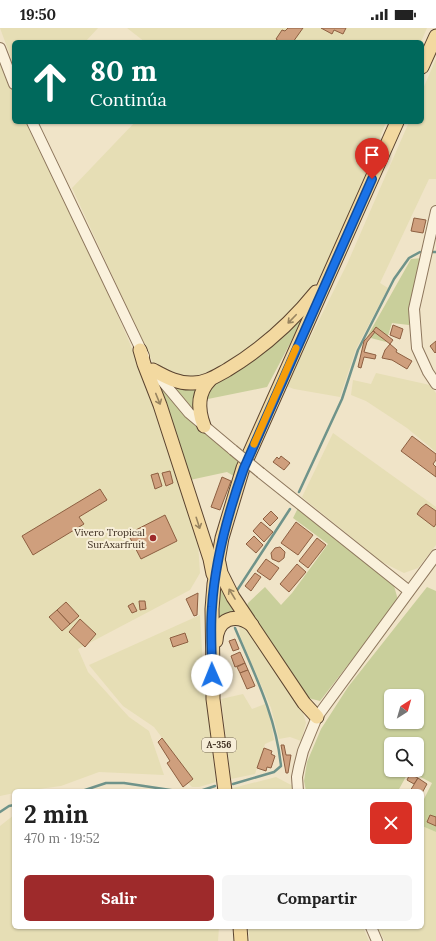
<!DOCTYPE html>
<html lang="es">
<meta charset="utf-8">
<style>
body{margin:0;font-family:Lora,serif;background:#f6f6f6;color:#222;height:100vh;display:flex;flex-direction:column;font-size:15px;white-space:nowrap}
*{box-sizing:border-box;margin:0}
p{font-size:13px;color:#767676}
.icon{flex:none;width:22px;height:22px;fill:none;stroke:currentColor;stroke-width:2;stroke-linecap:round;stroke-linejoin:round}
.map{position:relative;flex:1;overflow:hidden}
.side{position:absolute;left:12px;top:761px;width:412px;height:140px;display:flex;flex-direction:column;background:#fff;border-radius:6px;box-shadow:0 1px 3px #0004}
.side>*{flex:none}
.top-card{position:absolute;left:12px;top:12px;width:412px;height:84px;border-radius:6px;box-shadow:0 1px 3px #0004;background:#00695c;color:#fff;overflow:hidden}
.needle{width:26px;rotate:37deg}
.fabs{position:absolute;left:384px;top:661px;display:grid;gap:8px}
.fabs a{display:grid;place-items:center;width:40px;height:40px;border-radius:6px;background:#fff;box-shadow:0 1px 3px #0004;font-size:20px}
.pin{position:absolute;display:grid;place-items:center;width:34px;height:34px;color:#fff;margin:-41px -17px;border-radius:50% 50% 50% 0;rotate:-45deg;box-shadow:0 0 4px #0007}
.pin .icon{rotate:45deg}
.me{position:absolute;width:44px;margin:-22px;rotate:359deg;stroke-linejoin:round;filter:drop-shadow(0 0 3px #0008)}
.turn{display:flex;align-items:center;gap:14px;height:84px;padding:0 12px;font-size:18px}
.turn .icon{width:52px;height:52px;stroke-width:2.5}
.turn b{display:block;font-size:28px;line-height:34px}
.round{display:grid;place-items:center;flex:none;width:42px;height:42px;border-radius:6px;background:#f6f6f6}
.summary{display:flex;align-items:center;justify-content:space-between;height:68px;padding:0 12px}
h1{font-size:24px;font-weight:700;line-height:30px}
.action{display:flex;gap:8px;margin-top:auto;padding:8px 12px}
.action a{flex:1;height:46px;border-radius:6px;background:#9e2a2b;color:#fff;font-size:16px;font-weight:700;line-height:46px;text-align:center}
.action a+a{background:#f6f6f6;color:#222}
.status{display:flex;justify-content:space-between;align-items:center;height:28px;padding:0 20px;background:#fff;direction:ltr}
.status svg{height:11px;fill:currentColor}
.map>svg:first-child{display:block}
.farmland{fill:#e6deb5}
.green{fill:#c9cf9b;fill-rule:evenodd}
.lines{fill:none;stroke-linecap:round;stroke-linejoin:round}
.stream{stroke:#6f938a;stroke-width:2.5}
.building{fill:#cf9f7d;stroke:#8d5f41}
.tertiary-casing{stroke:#8d765c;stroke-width:12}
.primary-casing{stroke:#5b4430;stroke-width:15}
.tertiary{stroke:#faf1dc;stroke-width:10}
.primary{stroke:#f3d9a0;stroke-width:13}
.tertiary-bridge-casing{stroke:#8d765c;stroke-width:12;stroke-linecap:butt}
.tertiary-bridge{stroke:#faf1dc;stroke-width:10}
.oneway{stroke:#988460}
.route-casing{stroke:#114b97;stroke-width:10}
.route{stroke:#1a73e8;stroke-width:7}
.slow{stroke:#f59e0b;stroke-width:7}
.poi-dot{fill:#9e2a2b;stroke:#f7eed8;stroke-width:1.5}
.labels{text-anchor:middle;stroke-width:4;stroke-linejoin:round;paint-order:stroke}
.shield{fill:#f7eed8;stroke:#756857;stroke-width:1}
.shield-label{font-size:9px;font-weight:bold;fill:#3d2e20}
.poi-label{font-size:10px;fill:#3d2e20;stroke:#f7eed8;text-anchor:end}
</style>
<div class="status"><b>19:50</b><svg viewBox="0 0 49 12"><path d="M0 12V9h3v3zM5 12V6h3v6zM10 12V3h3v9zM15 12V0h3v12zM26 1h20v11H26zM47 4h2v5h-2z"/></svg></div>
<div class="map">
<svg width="436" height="913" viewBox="0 0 436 913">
<rect width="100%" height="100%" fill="#f0e4c8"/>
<g class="farmland">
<polygon points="0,0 98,0 85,14 14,14 14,38"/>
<polygon points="127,0 427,0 421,14 145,14"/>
<polygon points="0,27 4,41 14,62 14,94 29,94 95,235 144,348 198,514 200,545 190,562 78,621 88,644 129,689 149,703 164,747 99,744 61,758 25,763 14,763 14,765 0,768"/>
<polygon points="436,31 436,151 429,151 380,255 388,260 356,321 340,369 294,361 286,358 348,234 409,94 422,94 422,63"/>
<polygon points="135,94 386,94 337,219 317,254 292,287 266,311 209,348 192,350 170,347 153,335 135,297 72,160"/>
<polygon points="376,345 430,357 436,365 436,424 407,400 366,373 351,367 353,352 371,356"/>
<polygon points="333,405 436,479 436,517 418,540 404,545 382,534 302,469"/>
<polygon points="200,587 203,640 216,754 199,759 192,759 188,755 193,751 154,699 123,678 89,637"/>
<polygon points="239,594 248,598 301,678 306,695 301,713 290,709 279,711 271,680 240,608"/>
<polygon points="243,666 252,681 265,676 270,689 274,712 265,716 255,746 231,751 221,671"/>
<polygon points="276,749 293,758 294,763 233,763 233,760"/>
<polygon points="14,787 14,899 219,899 218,913 0,913 0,798"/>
<polygon points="422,798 436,804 436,913 385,913 377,899 422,899"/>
<polygon points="248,899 363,899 369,913 250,913"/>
</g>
<g class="green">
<polygon points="423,230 409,297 392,295 386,314 367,309 411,231"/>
<polygon points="311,276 267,359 203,372 209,360"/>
<polygon points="151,347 242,434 237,450 227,444 190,452"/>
<polygon points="165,353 203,357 197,388"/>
<polygon points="299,478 394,558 398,572 320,673 308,670 246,581 248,575 265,559 281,577 292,565 328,516 293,490"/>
<polygon points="220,549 242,586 217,595"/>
<path d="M427,559L436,563V804L422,798V775L432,755L409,743L398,763H306L304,753L307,734L321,701L348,659ZM391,668H417V694H391ZM391,716H417V742H391Z"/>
</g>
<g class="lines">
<g class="stream">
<polyline points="432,224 436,224"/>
<polyline points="299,464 342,371 358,322 394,251 409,230 420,224"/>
<polyline points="236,564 290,481"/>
<path d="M233,756L274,744L281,738C276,688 254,645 235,600"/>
<polyline points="82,763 106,755 124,755 177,763"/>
<polyline points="200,763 215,758"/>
<polyline points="0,784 9,778 14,777"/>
</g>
</g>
<g class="building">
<polygon points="288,0 303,0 293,14 280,14 276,11 282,2 285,3"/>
<polygon points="321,0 346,0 343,6 334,2 332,6"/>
<polygon points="414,190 426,192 423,205 411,203"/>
<polygon points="393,297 403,301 400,311 390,307"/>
<polygon points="376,299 393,312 390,316 373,303"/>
<polygon points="373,303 375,304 367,314 364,324 376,327 375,331 364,329 361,340 358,339 364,313"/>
<polygon points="436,313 436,324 435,325 430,318"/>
<polygon points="390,316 397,322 396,324 412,333 407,341 392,332 382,330 385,322"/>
<polygon points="412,408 436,426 436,432 433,436 436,439 436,449 401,423"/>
<polygon points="281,428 290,435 284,442 273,434 277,429 279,431"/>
<polygon points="170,443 173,455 166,458 162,445"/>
<polygon points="158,445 162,458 155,461 151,447"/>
<polygon points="222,449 231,453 220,482 211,479"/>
<polygon points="100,461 107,472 79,489 84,496 33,527 22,508"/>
<polygon points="426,476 436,483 436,496 434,499 417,486 421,480"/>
<polygon points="271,483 278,490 270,498 263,491"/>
<polygon points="165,487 177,513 141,531 128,506"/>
<polygon points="261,494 273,504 264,514 253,503"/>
<polygon points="296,494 313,507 298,527 281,515"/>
<polygon points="254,508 263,517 256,525 246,516"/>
<polygon points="317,510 326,517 308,540 299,533"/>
<polygon points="280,519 285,524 284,530 279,534 272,531 271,525 275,520"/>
<polygon points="266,531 279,540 270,552 257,543"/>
<polygon points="297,536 306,544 289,564 280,556"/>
<polygon points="255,545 261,549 251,563 245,558"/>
<polygon points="198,565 197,587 194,588 186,571"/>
<polygon points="139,573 145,573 146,581 140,582"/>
<polygon points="66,574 79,588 70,596 57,582"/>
<polygon points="133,575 137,583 132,585 128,578"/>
<polygon points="57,582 70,596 62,603 49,589"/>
<polygon points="80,591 96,606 85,619 69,604"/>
<polygon points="185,605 188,614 173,619 170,610"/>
<polygon points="235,611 239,621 233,623 229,613"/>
<polygon points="240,624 245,635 235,639 231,628"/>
<polygon points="245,635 248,642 240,645 237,639"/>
<polygon points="248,642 255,658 247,661 240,645"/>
<polygon points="162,710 193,751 183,759 167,735 170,733 158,714"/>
<polygon points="281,717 284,717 286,727 291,727 288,745 286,745"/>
<polygon points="264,720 272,723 271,726 275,728 271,740 267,739 266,743 257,740"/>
<polygon points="410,746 418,750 414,756 407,752"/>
<polygon points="418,750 427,756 422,765 422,763 410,763"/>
<polygon points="430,787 436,789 436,798 427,794"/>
</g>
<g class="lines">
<defs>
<g id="tertiary">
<polyline points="0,20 14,56"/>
<polyline points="32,94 144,328"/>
<polyline points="436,183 414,281 417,320 428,344 436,356"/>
<polyline points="154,343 189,385 233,422"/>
<polyline points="261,445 409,563"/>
<polyline points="298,763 297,749 299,739 303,723 317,689 436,527"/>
<polyline points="371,899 377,913"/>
</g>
<g id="primary">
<polyline points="422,39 436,8"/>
<polyline points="140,322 144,336 160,377 210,531 213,546"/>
<path d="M153,342C166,349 178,356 193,355C206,355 216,348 227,342C262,321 291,295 316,264"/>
<path d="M204,398C198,382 197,365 210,352"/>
<polyline points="219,535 221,545 233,569 304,675 317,689"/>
<path d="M216,613C217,591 235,584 252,597"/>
<polyline points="225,763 213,671 213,647 212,581 214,556 222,510 243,440 397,94"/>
<polyline points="240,899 241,913"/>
</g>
</defs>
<use href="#tertiary" class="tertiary-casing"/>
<use href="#primary" class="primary-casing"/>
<use href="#tertiary" class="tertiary"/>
<use href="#primary" class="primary"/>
<defs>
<polyline id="tertiary-bridge" points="233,422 261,445"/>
</defs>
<use href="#tertiary-bridge" class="tertiary-bridge-casing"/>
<use href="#tertiary-bridge" class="tertiary-bridge"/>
</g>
<defs><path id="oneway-shaft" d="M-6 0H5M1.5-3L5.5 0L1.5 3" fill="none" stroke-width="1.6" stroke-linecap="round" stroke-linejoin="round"/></defs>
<g class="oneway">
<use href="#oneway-shaft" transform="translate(292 291) rotate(134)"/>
<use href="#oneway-shaft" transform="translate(158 371) rotate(68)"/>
<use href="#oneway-shaft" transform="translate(198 495) rotate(72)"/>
<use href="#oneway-shaft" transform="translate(232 566) rotate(-121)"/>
</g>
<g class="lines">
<defs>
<path id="route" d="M212,647C212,624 210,602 212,579C215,531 228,485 244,440L372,151"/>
</defs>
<use href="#route" class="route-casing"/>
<use href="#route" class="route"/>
<polyline class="slow" points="254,416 296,320"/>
</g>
<circle class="poi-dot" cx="153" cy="510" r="4"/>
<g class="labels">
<rect class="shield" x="202" y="710" width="34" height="14" rx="3"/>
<g class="shield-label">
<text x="219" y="720">A-356</text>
</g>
<g class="poi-label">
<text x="145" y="508">Vivero Tropical<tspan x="145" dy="12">SurAxarfruit</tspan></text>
</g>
</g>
</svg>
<div class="fabs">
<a><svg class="needle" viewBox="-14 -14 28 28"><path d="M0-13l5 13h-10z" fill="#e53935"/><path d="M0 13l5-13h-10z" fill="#767676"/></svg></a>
<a><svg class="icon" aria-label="search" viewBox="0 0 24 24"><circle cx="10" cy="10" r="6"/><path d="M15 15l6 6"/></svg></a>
</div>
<div class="pin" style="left:372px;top:151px;background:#d93025"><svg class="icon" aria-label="arrive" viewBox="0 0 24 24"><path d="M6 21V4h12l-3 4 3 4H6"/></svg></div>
<svg class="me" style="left:212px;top:647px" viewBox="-20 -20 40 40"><circle r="19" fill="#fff"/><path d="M0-13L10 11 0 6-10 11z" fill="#1a73e8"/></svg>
<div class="top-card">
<div class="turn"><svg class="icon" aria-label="ahead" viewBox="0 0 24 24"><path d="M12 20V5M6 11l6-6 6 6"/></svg><div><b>80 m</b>Continúa</div></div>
</div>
<section class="side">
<div class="summary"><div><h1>2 min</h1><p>470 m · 19:52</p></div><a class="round" style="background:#d93025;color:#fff"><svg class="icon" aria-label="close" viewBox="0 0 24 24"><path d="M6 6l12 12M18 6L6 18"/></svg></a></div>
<div class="action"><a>Salir</a><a>Compartir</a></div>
</section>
</div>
